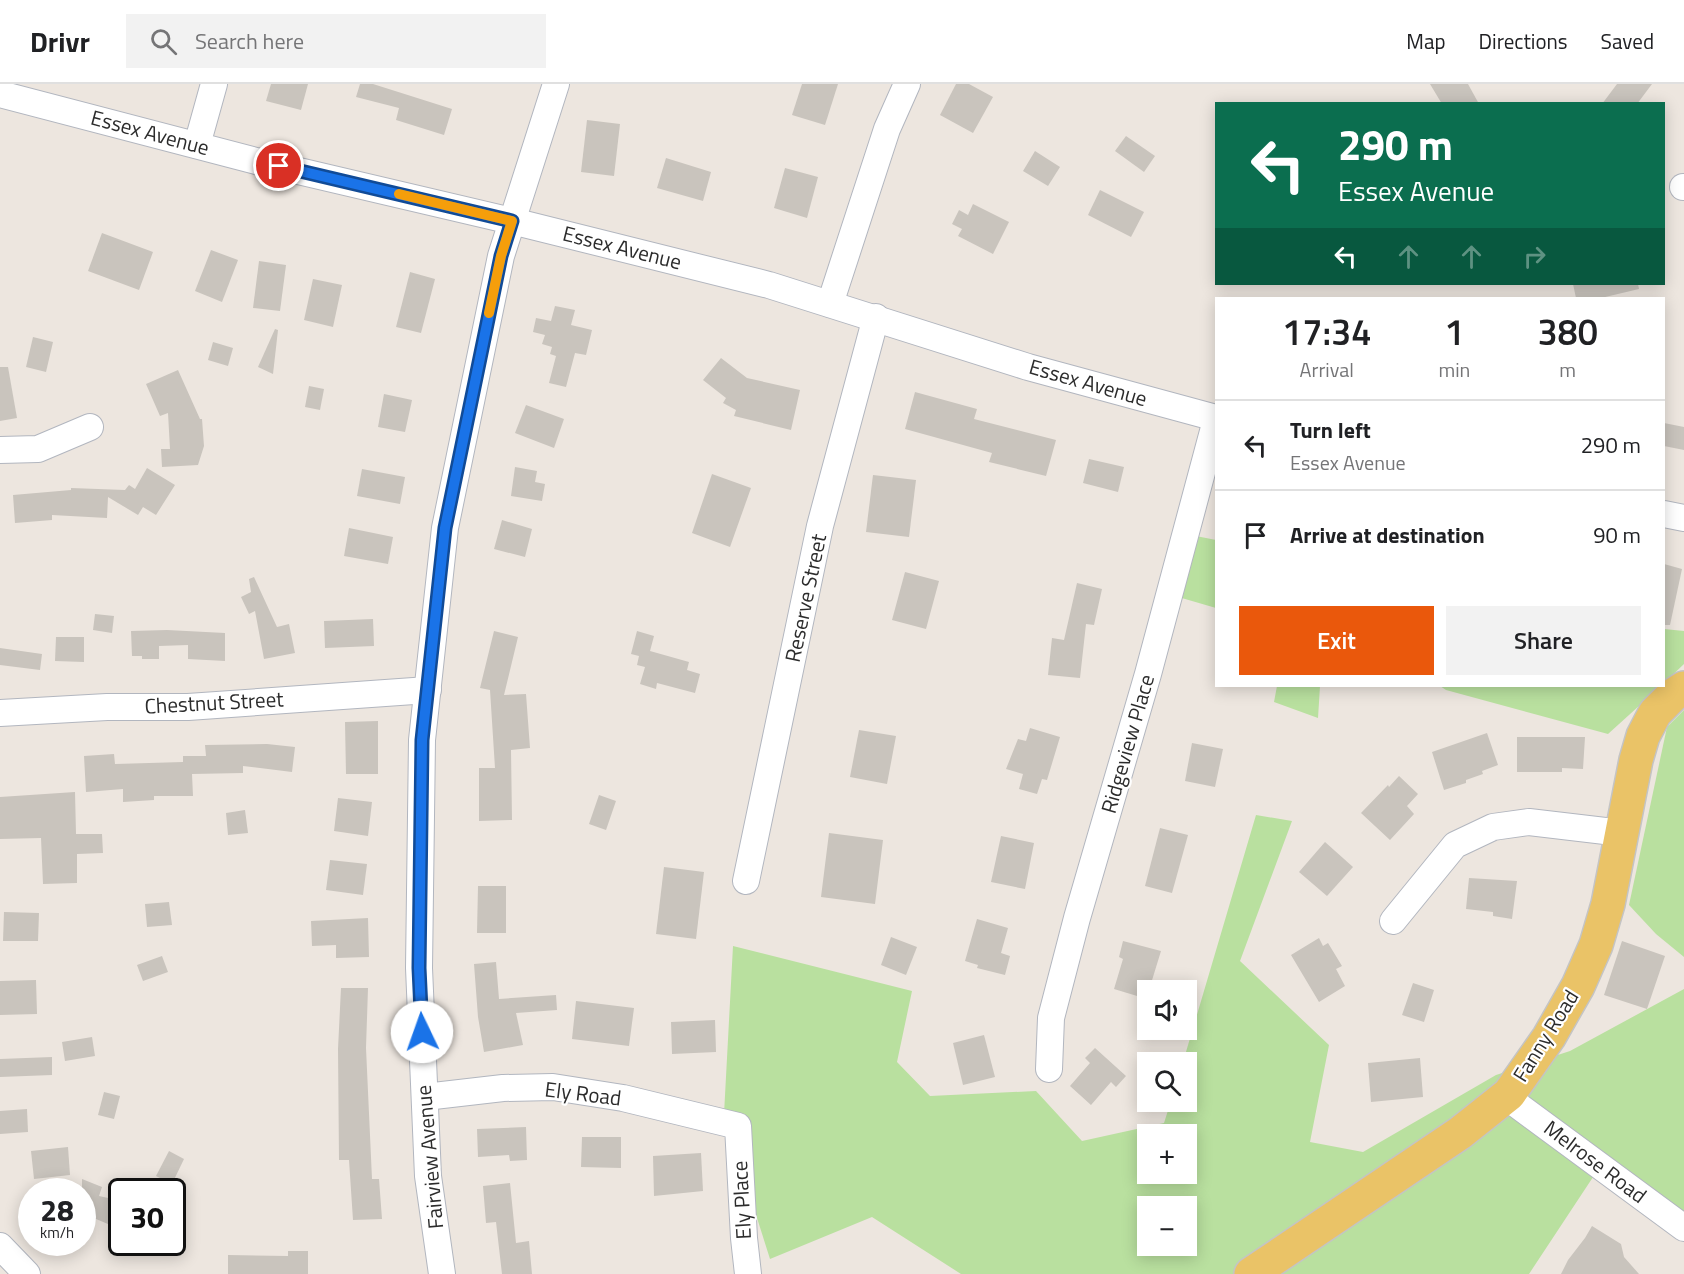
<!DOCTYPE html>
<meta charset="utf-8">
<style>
body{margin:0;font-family:"Titillium Web",sans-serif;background:#f2f2f2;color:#202124;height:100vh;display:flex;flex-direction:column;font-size:22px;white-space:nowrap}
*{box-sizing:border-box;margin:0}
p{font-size:20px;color:#757577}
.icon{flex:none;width:33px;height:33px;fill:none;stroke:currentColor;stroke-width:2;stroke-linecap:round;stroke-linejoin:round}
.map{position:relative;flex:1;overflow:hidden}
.panel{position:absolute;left:1215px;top:213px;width:450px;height:390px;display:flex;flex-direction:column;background:#fff;border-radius:0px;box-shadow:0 3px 15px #0003}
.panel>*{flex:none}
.top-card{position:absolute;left:1215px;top:18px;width:450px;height:183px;border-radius:0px;box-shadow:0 3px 15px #0003;background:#0b6e4f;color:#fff;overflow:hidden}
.controls{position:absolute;left:1137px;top:896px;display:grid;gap:12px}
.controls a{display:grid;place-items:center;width:60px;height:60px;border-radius:0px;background:#fff;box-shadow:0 3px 15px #0003;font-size:30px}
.speed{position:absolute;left:18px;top:1094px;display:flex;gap:12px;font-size:30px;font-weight:700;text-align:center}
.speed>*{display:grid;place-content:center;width:78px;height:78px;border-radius:50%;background:#fff;box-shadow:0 3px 15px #0003;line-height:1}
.speed small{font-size:15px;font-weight:400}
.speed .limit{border:3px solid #111;border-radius:9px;background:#fff;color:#111}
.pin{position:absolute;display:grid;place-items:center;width:51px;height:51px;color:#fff;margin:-26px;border:3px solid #fff;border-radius:50%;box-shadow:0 2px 6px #0007}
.me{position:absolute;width:66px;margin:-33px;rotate:357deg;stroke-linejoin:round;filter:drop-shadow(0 0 4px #0008)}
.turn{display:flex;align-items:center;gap:21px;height:126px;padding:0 24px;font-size:27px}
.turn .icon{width:78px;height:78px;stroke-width:2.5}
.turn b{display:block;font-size:42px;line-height:51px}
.lanes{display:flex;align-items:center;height:57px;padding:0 24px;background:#0003;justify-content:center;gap:30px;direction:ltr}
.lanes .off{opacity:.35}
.eta{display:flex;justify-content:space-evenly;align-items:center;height:102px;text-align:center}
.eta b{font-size:36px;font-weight:600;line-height:42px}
.action{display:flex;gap:12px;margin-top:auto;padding:12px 24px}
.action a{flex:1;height:69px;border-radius:0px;background:#ea580c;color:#fff;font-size:24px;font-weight:600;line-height:69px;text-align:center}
.action a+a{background:#f2f2f2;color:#202124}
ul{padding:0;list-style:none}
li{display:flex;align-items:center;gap:18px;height:90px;padding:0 24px;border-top:2px solid #e0e0e0}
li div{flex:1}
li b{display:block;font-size:22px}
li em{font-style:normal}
header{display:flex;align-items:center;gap:36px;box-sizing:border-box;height:84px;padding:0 30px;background:#fff;border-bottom:2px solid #e0e0e0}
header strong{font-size:28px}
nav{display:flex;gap:33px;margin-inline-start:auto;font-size:21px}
.search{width:420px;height:54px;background:#f2f2f2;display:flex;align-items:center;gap:15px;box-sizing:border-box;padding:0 21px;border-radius:0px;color:#757577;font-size:22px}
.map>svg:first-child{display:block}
.green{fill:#b9e09f;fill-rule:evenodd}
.building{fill:#c9c4bd}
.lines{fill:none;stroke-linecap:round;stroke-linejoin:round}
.minor-casing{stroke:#b2b6bf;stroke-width:28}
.major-casing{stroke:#c4c4c4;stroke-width:36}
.minor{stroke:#fff;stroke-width:26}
.major{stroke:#eac367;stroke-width:33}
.route-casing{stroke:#114b97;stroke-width:15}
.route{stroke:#1a73e8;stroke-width:10}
.slow{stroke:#f59e0b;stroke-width:10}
.labels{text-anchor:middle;stroke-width:4.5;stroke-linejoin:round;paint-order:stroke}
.street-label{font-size:21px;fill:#2c2c2c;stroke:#fff}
</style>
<header>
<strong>Drivr</strong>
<div class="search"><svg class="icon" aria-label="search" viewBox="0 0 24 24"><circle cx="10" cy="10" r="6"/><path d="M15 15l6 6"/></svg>Search here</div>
<nav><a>Map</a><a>Directions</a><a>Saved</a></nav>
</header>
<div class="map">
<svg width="1684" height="1190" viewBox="0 0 1684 1190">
<rect width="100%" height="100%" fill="#ede6df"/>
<g class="green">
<polygon points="1186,450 1216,456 1216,524 1168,510"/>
<polygon points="1664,545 1684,547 1684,580 1664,599"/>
<polygon points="1277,602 1320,602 1318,634 1274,618"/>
<polygon points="1440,602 1661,602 1608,650 1446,606"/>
<polygon points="1684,626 1684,873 1656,850 1629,821 1667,643"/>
<path d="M1256,731L1292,737L1240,877L1329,961L1310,1058L1363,1068L1496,991L1570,967L1684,905V1145L1599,1084L1529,1190H961L872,1133L770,1175L724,1030L733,862L912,907L897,978L930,1012L1036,1007L1082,1057L1164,1039L1171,1017H1186V978H1183ZM1148,1050H1186V1089H1148ZM1148,1122H1186V1161H1148Z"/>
</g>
<g class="building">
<polygon points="271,0 308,0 301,26 266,17"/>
<polygon points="360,0 373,0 452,25 444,51 396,36 399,24 356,13"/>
<polygon points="802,0 838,0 825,41 792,31"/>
<polygon points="956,0 969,0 993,13 973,49 940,31"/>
<polygon points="1430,0 1468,0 1479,20 1442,20"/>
<polygon points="1617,0 1652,0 1637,20 1602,20"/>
<polygon points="587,36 620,40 614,92 581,88"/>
<polygon points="1126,52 1155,72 1144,88 1115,67"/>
<polygon points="1035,67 1060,83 1048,102 1023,87"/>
<polygon points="666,74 711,88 703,117 657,104"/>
<polygon points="785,84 818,93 807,134 774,124"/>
<polygon points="1100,106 1144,128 1131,153 1088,131"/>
<polygon points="973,120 1009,138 993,170 958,152 962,145 952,140 959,126 968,131"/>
<polygon points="102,149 153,168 139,206 88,187"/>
<polygon points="211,166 238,176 222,218 195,207"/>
<polygon points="259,177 286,181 280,227 253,224"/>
<polygon points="410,188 435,195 421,249 396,243"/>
<polygon points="313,195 342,201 333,243 304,236"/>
<polygon points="1573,200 1638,200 1639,205 1601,214 1576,214"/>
<polygon points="555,222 575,226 571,241 592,246 586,271 575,269 566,303 549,299 556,272 550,270 552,263 542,260 545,251 533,248 536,234 551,237"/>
<polygon points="275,245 278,246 273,290 258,283"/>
<polygon points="33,253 53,258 46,288 26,283"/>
<polygon points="213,258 233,264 228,282 208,276"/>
<polygon points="721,274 747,294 800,306 791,346 734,332 736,326 723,319 726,314 703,296"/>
<polygon points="0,283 8,283 17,334 0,337"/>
<polygon points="178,286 200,335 202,335 204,362 198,381 162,383 161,365 170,365 168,329 160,332 146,300"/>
<polygon points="309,302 324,305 320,326 305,323"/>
<polygon points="915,308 977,325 974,335 1056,356 1046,392 989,378 992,369 905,345"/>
<polygon points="384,310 412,316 405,348 378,343"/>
<polygon points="526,321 564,335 554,364 515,349"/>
<polygon points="1664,339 1684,343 1684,366 1664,362"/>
<polygon points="1089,375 1124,383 1118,408 1083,399"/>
<polygon points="515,383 537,387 535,398 545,400 542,417 511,412"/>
<polygon points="147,384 175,401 156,431 143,423 138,431 108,413 107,434 52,431 52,436 15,439 13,411 71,406 71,404 125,406 129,401 135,405"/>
<polygon points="362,385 405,393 400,420 357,412"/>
<polygon points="712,390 751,404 730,463 692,449"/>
<polygon points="873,391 916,396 909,453 866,448"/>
<polygon points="502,436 532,445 525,473 494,465"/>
<polygon points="349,444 393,453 388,480 344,472"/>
<polygon points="1664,480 1682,485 1670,541 1664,541"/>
<polygon points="905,488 939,497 926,545 892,536"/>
<polygon points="254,493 277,543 289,540 295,569 264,575 255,527 249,530 241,513 251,508 249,495"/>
<polygon points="1077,499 1102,505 1094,541 1086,540 1080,594 1048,591 1052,554 1064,556"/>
<polygon points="95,530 114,532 112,549 93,546"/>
<polygon points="373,535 374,562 325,564 324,537"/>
<polygon points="167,546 225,549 225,577 188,575 188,561 159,562 159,575 142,575 142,572 132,572 131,547"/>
<polygon points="494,547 518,553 504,611 526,610 530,664 511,666 512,736 479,737 479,684 495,684 490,606 480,604"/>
<polygon points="637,547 654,552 650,567 689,578 687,586 700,590 695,609 657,599 656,605 640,600 645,583 637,581 639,572 631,570"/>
<polygon points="56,553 84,553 84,578 55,577"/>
<polygon points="0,564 42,570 40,586 0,581"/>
<polygon points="378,637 378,690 346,690 345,638"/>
<polygon points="1030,644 1060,653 1047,696 1042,695 1037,710 1019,705 1023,690 1006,685 1018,655 1026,657"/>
<polygon points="859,646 896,652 887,700 850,693"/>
<polygon points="1487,649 1498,681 1482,687 1483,690 1466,696 1466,699 1444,706 1432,668"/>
<polygon points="1517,653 1585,653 1583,685 1562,684 1562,688 1517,688"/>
<polygon points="1192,659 1223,665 1215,703 1185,697"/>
<polygon points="267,660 295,663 292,688 243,682 243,689 192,690 193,712 154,712 154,716 123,718 123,705 86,708 84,672 114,670 115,680 183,678 183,672 206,672 205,661"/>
<polygon points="1399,692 1418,710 1407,722 1414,730 1390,756 1361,729 1388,701 1389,703"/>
<polygon points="75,708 76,750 102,750 103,769 77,770 77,799 43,800 41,754 0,755 0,713"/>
<polygon points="599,711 616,717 606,746 589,740"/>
<polygon points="338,714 372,718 368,752 334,747"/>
<polygon points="245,726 248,749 228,751 226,729"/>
<polygon points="1160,744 1188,751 1172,809 1145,802"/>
<polygon points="829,749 883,756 875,820 821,813"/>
<polygon points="1001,752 1034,759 1025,805 991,798"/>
<polygon points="1325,758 1353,783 1327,812 1299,788"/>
<polygon points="330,776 367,780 363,811 326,806"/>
<polygon points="664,783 704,788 696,855 656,850"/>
<polygon points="1469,794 1517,797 1512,835 1493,832 1493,828 1466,825"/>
<polygon points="478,802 506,802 506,849 477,849"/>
<polygon points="169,818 172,841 147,843 145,820"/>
<polygon points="4,828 39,829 38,857 3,857"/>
<polygon points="368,834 369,873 336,874 336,861 312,862 311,837"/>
<polygon points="977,835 1008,844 1001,869 1010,872 1005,891 977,884 978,881 965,877"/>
<polygon points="891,853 917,863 906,891 881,881"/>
<polygon points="1319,854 1323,862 1328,859 1342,882 1336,885 1345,902 1319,918 1291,871"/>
<polygon points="1123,857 1161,867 1149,906 1148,906 1147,915 1114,905 1123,875 1119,873"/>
<polygon points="1622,857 1665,872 1647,925 1604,911"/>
<polygon points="162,872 168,888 143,897 137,881"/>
<polygon points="496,878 499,915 556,911 557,926 516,929 523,961 484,968 478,933 474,880"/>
<polygon points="36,896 37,930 0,931 0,897"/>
<polygon points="1413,899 1434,906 1424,938 1402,931"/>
<polygon points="341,904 368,904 366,964 372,1095 379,1095 382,1135 353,1136 349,1076 339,1076 338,965"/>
<polygon points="576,917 634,924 629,962 572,955"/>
<polygon points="715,936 716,968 672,970 671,938"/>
<polygon points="984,951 995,993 963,1001 953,959"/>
<polygon points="92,953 95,972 65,977 62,958"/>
<polygon points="1095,964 1126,992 1116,1003 1111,998 1091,1021 1070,1002 1090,979 1085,974"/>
<polygon points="52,973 52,991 0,993 0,975"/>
<polygon points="1420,974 1423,1013 1371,1018 1368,979"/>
<polygon points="104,1008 120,1012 114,1035 98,1031"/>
<polygon points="27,1025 28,1048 0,1050 0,1027"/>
<polygon points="526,1043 527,1076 510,1077 509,1071 478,1073 477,1045"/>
<polygon points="582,1053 621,1053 621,1084 581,1083"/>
<polygon points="68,1063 70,1091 34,1095 31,1067"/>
<polygon points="169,1067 184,1075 172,1100 156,1092"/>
<polygon points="701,1069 703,1107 654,1112 653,1072"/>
<polygon points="82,1095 102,1103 99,1112 122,1117 122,1146 82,1129"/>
<polygon points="510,1099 516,1159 529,1157 532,1190 502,1190 496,1138 486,1139 483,1102"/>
<polygon points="1592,1142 1621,1160 1624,1173 1639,1190 1561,1190 1568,1176 1585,1154"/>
<polygon points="288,1167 308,1167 308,1190 228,1190 228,1171 288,1172"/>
</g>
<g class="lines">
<defs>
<g id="minor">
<polyline points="0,10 256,77 512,137 769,201 1028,283 1216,334"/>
<polyline points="197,61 214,0"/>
<polyline points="1683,103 1684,103"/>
<polyline points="830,220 887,45 907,0"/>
<polyline points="0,366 38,365 90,343"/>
<polyline points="1664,430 1684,434"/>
<polyline points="0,629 107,623 188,623 428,606"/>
<polyline points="746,797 820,442 876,233"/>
<polyline points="1393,837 1455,761 1493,743 1529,738 1622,749"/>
<polyline points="1049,985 1051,934 1077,834 1148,590 1216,336"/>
<polyline points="1505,1012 1684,1144"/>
<polyline points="425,1013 503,1004 553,1003 623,1014 738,1042 744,1154 748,1190"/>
<polyline points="0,1162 27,1190"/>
<polyline points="442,1190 428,1092 419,884 422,656 445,444 501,172 556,0"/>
</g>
<polyline id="major" points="1251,1190 1460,1049 1509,1010 1549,953 1578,902 1596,861 1608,820 1636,676 1643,652 1655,629 1673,611 1684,604"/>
</defs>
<use href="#minor" class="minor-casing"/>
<use href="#major" class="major-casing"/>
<use href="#minor" class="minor"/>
<use href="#major" class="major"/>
</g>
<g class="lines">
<defs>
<polyline id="route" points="279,82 512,137 501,172 445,444 422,656 419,884 422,948"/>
</defs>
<use href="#route" class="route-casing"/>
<use href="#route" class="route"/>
<polyline class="slow" points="399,110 512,137 501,172 489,229"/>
</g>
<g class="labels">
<g class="street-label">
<text transform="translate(150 49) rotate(15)" y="7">Essex Avenue</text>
<text transform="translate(622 164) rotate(14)" y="7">Essex Avenue</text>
<text transform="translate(1088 299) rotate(16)" y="7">Essex Avenue</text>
<text transform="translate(806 514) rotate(-78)" y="7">Reserve Street</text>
<text transform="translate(214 619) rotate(-3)" y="7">Chestnut Street</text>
<text transform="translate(1128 660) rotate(-74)" y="7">Ridgeview Place</text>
<text transform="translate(1546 952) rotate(-58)" y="7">Fanny Road</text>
<text transform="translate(583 1010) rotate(7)" y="7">Ely Road</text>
<text transform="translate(430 1073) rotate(-95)" y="7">Fairview Avenue</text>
<text transform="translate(1595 1078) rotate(37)" y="7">Melrose Road</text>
<text transform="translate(742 1116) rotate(-93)" y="7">Ely Place</text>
</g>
</g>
</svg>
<div class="controls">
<a><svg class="icon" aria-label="sound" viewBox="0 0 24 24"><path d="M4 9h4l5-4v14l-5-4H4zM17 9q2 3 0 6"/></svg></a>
<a><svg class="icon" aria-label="search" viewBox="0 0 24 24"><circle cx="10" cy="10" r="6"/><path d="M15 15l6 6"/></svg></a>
<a>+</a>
<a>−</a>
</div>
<div class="speed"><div>28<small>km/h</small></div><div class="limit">30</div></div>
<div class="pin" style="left:279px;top:82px;background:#d93025"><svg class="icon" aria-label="arrive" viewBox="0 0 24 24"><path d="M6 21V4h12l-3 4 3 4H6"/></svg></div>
<svg class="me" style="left:422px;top:948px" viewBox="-20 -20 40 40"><circle r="19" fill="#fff"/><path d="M0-13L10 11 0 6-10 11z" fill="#1a73e8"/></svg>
<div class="top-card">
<div class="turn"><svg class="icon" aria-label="left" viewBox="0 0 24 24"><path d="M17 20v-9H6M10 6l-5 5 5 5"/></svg><div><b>290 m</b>Essex Avenue</div></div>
<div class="lanes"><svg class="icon" aria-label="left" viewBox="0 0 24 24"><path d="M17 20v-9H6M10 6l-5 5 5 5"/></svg><svg class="icon off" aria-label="ahead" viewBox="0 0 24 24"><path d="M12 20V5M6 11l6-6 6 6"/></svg><svg class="icon off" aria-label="ahead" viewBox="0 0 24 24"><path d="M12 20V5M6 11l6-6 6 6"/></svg><svg class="icon off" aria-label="right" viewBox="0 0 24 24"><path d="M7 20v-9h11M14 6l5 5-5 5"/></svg></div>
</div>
<section class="panel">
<div class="eta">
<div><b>17:34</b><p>Arrival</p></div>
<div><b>1</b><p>min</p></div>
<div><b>380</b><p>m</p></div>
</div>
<ul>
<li><svg class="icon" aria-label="left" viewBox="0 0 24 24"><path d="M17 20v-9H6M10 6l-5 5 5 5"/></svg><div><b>Turn left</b><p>Essex Avenue</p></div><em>290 m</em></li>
<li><svg class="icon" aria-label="arrive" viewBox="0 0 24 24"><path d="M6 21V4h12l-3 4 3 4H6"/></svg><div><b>Arrive at destination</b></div><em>90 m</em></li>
</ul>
<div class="action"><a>Exit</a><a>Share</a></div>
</section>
</div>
